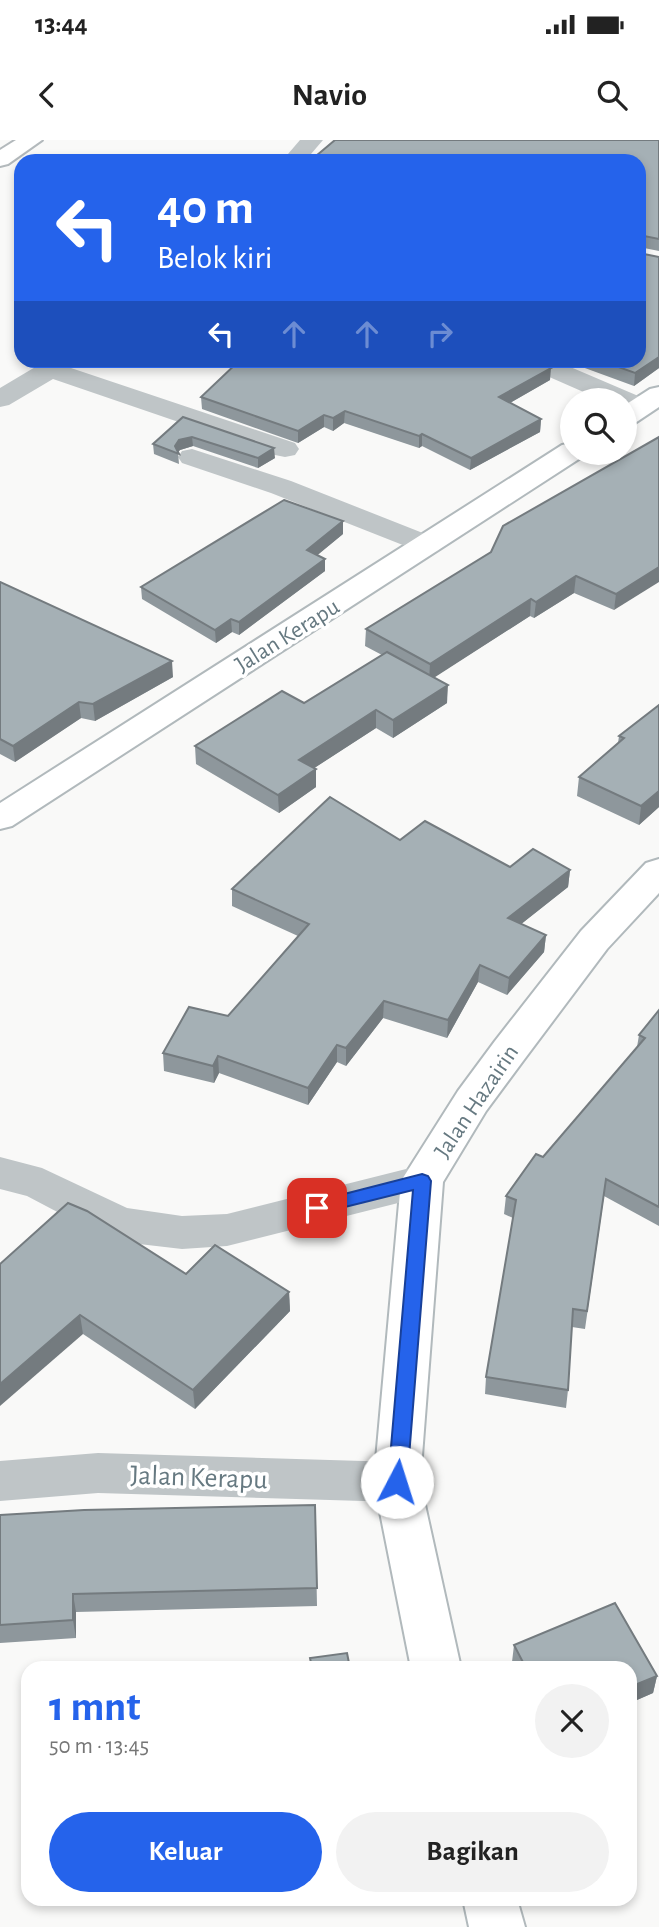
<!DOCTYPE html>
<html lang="id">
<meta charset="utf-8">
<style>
body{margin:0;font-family:"Alegreya Sans",sans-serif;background:#f2f2f2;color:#222;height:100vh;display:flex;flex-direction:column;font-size:26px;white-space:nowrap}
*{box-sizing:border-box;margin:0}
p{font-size:23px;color:#767676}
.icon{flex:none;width:38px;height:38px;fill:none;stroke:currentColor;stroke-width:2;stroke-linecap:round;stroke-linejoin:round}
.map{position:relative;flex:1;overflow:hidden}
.drawer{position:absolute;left:21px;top:1521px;width:616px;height:245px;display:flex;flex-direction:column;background:#fff;border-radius:21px;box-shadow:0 4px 10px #0003}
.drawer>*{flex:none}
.guide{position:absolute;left:14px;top:14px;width:632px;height:214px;border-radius:21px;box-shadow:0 4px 10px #0003;background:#2563eb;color:#fff;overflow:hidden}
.tools{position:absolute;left:560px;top:248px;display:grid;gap:14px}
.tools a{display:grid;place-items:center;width:77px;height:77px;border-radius:50%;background:#fff;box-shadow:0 4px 10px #0003;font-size:35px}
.pin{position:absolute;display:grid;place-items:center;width:60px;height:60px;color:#fff;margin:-30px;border-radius:14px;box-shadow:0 4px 10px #0006}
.me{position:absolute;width:77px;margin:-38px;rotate:5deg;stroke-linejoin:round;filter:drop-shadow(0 0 5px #0008)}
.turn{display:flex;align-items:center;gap:24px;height:147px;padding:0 28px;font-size:32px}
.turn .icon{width:91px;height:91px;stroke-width:2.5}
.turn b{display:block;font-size:49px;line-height:60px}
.lanes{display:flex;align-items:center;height:66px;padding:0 28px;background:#0003;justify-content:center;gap:35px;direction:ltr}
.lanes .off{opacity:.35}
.round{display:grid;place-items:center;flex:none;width:74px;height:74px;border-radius:37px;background:#f2f2f2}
.headline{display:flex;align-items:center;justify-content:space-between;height:119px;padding:0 28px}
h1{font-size:42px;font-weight:600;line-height:52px;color:#2563eb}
.primary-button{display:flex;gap:14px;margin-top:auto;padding:14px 28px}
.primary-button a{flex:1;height:80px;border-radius:42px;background:#2563eb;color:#fff;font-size:28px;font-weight:600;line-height:80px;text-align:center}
.primary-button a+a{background:#f2f2f2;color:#222}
.status{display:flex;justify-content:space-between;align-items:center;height:49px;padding:0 35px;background:#fff;direction:ltr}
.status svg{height:19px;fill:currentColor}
header{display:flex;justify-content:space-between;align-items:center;height:91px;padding:0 28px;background:#fff;font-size:32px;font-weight:600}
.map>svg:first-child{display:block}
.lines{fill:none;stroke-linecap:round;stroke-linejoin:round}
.secondary-casing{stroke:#b1b9bc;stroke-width:4}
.primary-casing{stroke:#b3b9bc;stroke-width:4}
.street{fill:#bfc5c7;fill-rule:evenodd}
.secondary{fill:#fff;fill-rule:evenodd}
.primary{fill:#fff;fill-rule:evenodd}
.wall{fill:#8e979c}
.shaded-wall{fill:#747b7f}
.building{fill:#a5b0b5;stroke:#747b7f;stroke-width:2}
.route{fill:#2563eb;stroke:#184099;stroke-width:2}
.labels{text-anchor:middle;stroke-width:7;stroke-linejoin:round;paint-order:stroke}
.street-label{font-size:24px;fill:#667981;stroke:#fff}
.near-street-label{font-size:28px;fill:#667981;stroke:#fff}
</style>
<div class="status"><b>13:44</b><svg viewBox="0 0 49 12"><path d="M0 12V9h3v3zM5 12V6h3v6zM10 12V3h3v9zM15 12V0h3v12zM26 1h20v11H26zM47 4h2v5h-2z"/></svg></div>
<header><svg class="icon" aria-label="back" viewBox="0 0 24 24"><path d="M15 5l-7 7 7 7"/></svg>Navio<svg class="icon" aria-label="search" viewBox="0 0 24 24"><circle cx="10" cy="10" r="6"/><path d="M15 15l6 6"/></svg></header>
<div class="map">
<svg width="659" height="1787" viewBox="0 0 659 1787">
<rect width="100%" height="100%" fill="#f9f9f8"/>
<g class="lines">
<defs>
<g id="secondary">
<polygon points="659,247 659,267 635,283 625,285 625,265 650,249"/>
<polygon points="572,303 572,313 584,313 582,317 12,686 0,689 0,663 562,305"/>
<polygon points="659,719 659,753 607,809 523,921 486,971 443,1042 420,1342 461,1528 411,1528 374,1342 401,1041 458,951 495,901 581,791 646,723"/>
<polygon points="463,1759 517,1759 525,1787 469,1787"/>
</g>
<polygon id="primary" points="16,0 42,0 8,24 0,26 0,10"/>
</defs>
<use href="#secondary" class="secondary-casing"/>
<use href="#primary" class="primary-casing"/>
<g class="street">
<polygon points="300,0 323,0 305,21 282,21"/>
<polygon points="47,220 80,220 71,228 295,303 299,309 295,315 285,317 275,315 53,239 9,265 0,267 0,248"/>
<path d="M518,220H554L650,261L654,267L650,273C640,275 634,274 625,270V261H604L522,225Z"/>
<polygon points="192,309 291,341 438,399 443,405 438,411 428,414 418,411 271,353 182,323 178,317 182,311"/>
<polygon points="0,1017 42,1028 127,1068 182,1076 227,1074 422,1025 437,1030 443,1041 437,1052 422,1057 227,1106 182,1109 139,1104 110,1095 82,1085 27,1056 0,1049"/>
<polygon points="98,1313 397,1322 414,1328 420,1342 414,1356 397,1362 98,1353 0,1361 0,1321"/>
</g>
<use href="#secondary" class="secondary"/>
<use href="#primary" class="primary"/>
</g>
<g class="wall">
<polygon points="335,0 659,0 659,111 639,107"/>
<polygon points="639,113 659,117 659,228 634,246 563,220 639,220"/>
<polygon points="550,240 510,263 541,279 540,292 470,330 422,306 419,308 344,283 333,291 324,287 298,303 202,269 201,257"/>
<polygon points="183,277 275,318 258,328 193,306 180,310 178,312 179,324 154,314 153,304"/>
<polygon points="659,297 614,470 574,453 534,478 530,476 434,537 447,563 393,598 376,588 314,628 316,647 279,673 196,624 195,606 304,563 382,515 365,506 366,489 491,412"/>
<polygon points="343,394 317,415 325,419 325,431 239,495 232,492 216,503 142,459 141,447"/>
<polygon points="0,442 173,537 95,581 81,578 15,622 0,614"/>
<polygon points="659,565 659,667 639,685 577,656 579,637 618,603 619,596"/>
<polygon points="400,700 510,727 570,730 568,747 521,784 546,795 544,812 507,855 478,842 447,898 383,878 346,926 337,922 308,965 219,933 214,943 164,931 163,913 228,876 298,796 232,766 232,749"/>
<polygon points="659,870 659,1086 604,1056 585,1189 572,1187 568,1250 566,1268 485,1254 486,1237 513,1078 504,1074 506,1056 543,1017 637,907 639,895"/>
<polygon points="0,1124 186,1134 289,1152 290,1171 195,1269 83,1194"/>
<polygon points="315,1365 317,1466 76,1472 76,1498 0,1503 0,1375"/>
<polygon points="615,1463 657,1536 653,1553 630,1563 630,1528 514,1528 512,1522 514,1505"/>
</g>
<g class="shaded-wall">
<polygon points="659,217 659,228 634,246 635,233"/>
<polygon points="551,228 550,240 499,269 499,257"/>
<polygon points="345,271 344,283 333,291 333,278"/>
<polygon points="324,275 324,287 298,303 298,291"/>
<polygon points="541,279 540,292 470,330 471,318"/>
<polygon points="422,294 422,306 419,308 419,296"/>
<polygon points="192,297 193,306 180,310 177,313 175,306 179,300"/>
<polygon points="274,308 275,318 258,328 258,318"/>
<polygon points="343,381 343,394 308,423 307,410"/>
<polygon points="325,419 325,431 239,495 239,482"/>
<polygon points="659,427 659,442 614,470 616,454"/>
<polygon points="576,436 574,453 534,478 536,462"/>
<polygon points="531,459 530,476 429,541 430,524"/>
<polygon points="231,479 232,492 216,503 215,490"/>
<polygon points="172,521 173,537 95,581 93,564"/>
<polygon points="448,545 447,563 393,598 393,580"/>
<polygon points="79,562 81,578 15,622 13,606"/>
<polygon points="376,570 376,588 299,638 299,620"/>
<polygon points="316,629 316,647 279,673 278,655"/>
<polygon points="659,651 659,667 639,685 641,666"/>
<polygon points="570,730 568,747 506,796 508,778"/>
<polygon points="546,795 544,812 507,855 509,838"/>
<polygon points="480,825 478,842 447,898 448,880"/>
<polygon points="384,861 383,878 346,926 346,908"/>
<polygon points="337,905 337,922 308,965 308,948"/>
<polygon points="218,916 219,933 214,943 213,926"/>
<polygon points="289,1152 290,1171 195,1269 193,1250"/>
<polygon points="80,1175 83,1194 0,1266 0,1244"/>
<polygon points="73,1454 76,1472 76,1498 73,1480"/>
<polygon points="657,1536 653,1553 630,1563 630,1547"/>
</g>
<g class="building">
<polygon points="335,0 659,0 659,99 639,95 639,21 310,21"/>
<polygon points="639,113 659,117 659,217 635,233 599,220 639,220"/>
<polygon points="240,220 534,220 551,228 499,257 541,279 471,318 422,294 419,296 345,271 333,278 324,275 298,291 201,257"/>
<polygon points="183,277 274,308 258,318 192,297 179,300 175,306 179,314 153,304"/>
<polygon points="659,297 659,427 616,454 576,436 536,462 531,459 430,524 366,489 491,412 503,386"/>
<polygon points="284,360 343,381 307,410 325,419 239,482 231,479 215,490 141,447"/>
<polygon points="0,442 172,521 93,564 79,562 13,606 0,599"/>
<polygon points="387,512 448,545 393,580 376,570 299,620 316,629 278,655 195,606 282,551 304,563"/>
<polygon points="659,565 659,651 641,666 579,637 624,598 619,596"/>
<polygon points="330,657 400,700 425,681 510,727 533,709 570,730 508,778 546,795 509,838 480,825 448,880 384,861 346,908 337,905 308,948 218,916 213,926 163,913 189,867 228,876 309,784 232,749"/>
<polygon points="659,870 659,1067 606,1039 587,1171 573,1169 568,1250 486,1237 516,1060 506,1056 536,1014 543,1017 645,898 639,895"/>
<polygon points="68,1063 87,1071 186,1134 215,1105 289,1152 193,1250 80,1175 0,1244 0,1124"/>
<polygon points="315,1365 317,1448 73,1454 73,1480 0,1485 0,1375 84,1370"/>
<polygon points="615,1463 657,1536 630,1547 630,1528 526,1528 514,1505"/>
<polygon points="347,1513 350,1528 312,1528 310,1518"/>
</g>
<polygon class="route" points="422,1034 428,1036 431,1041 407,1342 404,1348 397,1350 391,1348 388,1342 413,1050 317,1074 311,1072 308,1068 311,1063 317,1061"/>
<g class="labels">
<g class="street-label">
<text transform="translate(287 495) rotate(-32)" y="8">Jalan Kerapu</text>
<text transform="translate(476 961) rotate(-56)" y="8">Jalan Hazairin</text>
</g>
<g class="near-street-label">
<text transform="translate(199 1336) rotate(2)" y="10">Jalan Kerapu</text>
</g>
</g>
</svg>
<div class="tools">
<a><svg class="icon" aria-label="search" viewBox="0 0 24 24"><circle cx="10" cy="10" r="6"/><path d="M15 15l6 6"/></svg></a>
</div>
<div class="pin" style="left:317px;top:1068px;background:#d93025"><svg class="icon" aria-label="arrive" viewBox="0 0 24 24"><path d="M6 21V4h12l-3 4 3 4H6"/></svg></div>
<svg class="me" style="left:397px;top:1342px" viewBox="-20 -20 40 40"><circle r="19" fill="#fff"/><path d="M0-13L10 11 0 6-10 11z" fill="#2563eb"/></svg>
<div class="guide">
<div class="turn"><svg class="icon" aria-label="left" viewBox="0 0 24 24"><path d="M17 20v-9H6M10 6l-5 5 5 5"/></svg><div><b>40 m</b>Belok kiri</div></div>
<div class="lanes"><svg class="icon" aria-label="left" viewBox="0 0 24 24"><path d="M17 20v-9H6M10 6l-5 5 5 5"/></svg><svg class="icon off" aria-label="ahead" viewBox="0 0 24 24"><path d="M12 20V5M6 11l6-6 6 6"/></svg><svg class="icon off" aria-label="ahead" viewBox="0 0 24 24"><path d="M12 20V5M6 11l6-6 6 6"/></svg><svg class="icon off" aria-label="right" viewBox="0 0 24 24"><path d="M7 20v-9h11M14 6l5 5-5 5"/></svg></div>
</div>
<section class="drawer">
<div class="headline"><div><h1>1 mnt</h1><p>50 m · 13:45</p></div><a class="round"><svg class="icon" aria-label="close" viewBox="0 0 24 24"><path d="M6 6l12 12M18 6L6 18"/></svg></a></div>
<div class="primary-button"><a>Keluar</a><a>Bagikan</a></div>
</section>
</div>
